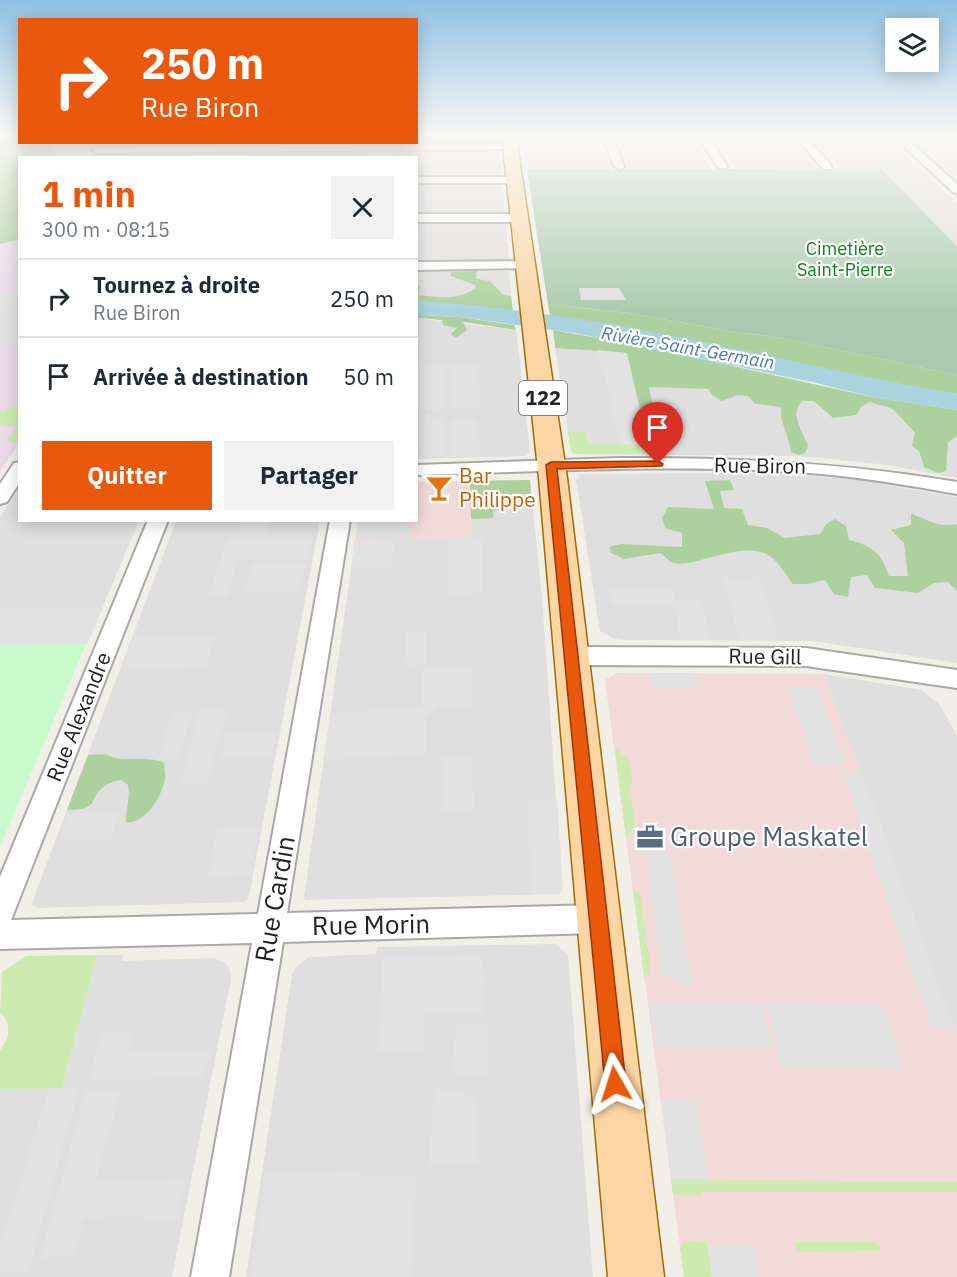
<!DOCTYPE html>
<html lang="fr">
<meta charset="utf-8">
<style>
body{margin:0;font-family:"IBM Plex Sans",sans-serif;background:#f2f2f3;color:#1f2937;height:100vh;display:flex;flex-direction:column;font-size:22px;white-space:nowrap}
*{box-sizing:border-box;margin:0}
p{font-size:20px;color:#747a83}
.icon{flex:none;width:33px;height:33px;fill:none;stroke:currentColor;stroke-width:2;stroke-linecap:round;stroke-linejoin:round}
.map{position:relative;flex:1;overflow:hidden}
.side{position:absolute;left:18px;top:156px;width:400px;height:366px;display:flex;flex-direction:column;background:#fff;border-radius:0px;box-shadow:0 3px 15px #0003}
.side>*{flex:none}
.top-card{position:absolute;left:18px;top:18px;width:400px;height:126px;border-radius:0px;box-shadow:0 3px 15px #0003;background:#ea580c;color:#fff;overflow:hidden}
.controls{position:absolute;left:885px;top:18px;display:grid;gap:12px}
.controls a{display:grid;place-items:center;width:54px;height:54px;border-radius:0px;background:#fff;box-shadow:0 3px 15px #0003;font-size:30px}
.pin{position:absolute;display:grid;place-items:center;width:51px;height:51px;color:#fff;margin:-62px -26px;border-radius:50% 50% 50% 0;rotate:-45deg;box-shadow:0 0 6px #0007}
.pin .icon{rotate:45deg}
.me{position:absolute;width:66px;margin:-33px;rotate:354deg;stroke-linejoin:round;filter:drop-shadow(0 0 4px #0008)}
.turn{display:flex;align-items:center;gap:21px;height:126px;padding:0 24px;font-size:27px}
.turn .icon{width:78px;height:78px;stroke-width:2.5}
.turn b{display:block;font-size:42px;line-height:51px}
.round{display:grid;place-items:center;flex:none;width:63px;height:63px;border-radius:0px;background:#f2f2f3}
.headline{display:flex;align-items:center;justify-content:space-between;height:102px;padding:0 24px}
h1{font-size:36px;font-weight:700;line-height:45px;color:#ea580c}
.cta{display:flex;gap:12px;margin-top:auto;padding:12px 24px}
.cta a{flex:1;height:69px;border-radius:0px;background:#ea580c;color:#fff;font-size:24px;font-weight:700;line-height:69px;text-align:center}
.cta a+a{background:#f2f2f3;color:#1f2937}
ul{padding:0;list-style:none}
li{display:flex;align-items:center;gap:18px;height:78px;padding:0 24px;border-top:2px solid #e0e1e3}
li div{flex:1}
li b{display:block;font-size:22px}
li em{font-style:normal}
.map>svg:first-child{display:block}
.residential{fill:#e0dfdf}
.commercial{fill:#f2dad9}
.industrial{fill:#ebdbe8}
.grass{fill:#cdebb0}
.forest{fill:#add19e}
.cemetery{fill:#aacbaf}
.park{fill:#c8facc}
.parking{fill:#e2e2e2}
.water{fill:#aad3df}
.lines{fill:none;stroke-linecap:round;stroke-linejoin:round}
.street-casing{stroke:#a9a9a9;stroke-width:4}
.primary-casing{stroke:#a06b00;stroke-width:3}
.street{fill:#fff;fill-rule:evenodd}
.primary{fill:#fcd6a4;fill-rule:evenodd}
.route{fill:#ea580c;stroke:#983908;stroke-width:1.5}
.labels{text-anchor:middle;stroke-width:4.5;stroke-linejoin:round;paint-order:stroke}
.far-park-label{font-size:18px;fill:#0c8416;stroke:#fff}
.far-water-label{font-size:18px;font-style:italic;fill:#4a7aab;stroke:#fff}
.shield{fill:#fff;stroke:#646464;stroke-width:1.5}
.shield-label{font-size:20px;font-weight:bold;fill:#222}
.street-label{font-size:21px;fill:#222;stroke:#fff}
.food-label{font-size:21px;fill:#c56008;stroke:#fff;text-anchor:start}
.near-service-label{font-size:26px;fill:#4e5e75;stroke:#fff;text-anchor:start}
.near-street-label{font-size:26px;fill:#222;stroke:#fff}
</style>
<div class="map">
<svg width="957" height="1277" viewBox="0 0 957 1277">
<rect width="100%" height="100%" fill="#f2efe9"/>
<g class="residential">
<polygon points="417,137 498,137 498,143 391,143 417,142"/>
<polygon points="521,137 599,137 610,170 527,170"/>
<polygon points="617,137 692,137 711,169 629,169"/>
<polygon points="715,137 790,137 816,168 736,169"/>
<polygon points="811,137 886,137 957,203 957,246 882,168 839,168"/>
<polygon points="910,137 957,137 957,178"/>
<polygon points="101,143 371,143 364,145 105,146"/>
<polygon points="362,151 367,153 367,158 110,158 109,154"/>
<polygon points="395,151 496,151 499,152 502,174 498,176 417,176 417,158 388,157 389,154"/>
<polygon points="417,184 502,184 505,210 501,212 417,213"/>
<polygon points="417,224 506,224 509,259 417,260"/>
<polygon points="509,271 513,312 417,301 417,272"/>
<polygon points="417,318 516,330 530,451 526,456 417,459"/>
<polygon points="555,348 627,353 634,386 839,394 893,409 957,419 957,478 888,465 800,456 574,454 571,450"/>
<polygon points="773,473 852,479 957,497 957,663 813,641 623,640 614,639 600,631 576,480 580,476 578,474"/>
<polygon points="530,480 543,609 562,891 558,894 305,900 304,897 355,541 471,538 470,481"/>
<polygon points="19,488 20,520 139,521 87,644 0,645 0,517"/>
<polygon points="176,521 320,521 250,891 247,900 241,902 38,908 32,905 34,897"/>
<polygon points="823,674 922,690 940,705 957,736 957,1037 875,810"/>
<polygon points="555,944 568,954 593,1277 246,1277 292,975 296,967 309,957 376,954 377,947"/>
<polygon points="97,955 123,955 122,961 214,958 226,964 230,970 231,979 172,1277 0,1277 0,1089 62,1088"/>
</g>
<g class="commercial">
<polygon points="470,481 471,538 355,541 358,521 417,520 417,482"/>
<polygon points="616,673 823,674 875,810 957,1037 957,1277 684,1277 605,680"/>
</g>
<polygon class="industrial" points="19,240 19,443 0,472 0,244"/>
<g class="grass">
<polygon points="8,408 19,408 19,444 6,441 17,426 0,426 0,412 4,412"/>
<polygon points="568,432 586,432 589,444 660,445 662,454 574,454 571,450"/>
<polygon points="615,750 620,750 621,755 629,759 633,785 629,785 635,827 628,833 630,835 626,836"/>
<polygon points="633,888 641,897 650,967 649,974 644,977"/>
<path d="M97,955L62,1088L0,1089V1050C9,1040 13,1022 0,1013L2,972L26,956Z"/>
<polygon points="671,1179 957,1182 957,1192 702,1192 702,1196 673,1195"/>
<polygon points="686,1241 707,1242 712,1277 684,1277 680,1249 682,1244"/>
<polygon points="798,1242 876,1242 881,1248 879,1251 800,1252 795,1247 795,1243"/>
</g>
<g class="forest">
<polygon points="0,137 19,137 20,142 41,143 54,149 57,157 20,158 19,240 0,244"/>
<path d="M477,271L476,279L490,281L503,295L511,296L513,312L417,301V285L421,286L418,295C439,297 458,301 476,288L475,285L451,276V272Z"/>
<path d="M548,304L629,313L739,333L771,336L957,375V394C821,373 687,333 550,316Z"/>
<polygon points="417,315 460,317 514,325 516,330 463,322 467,330 456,338 451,334 457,328 443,325 442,320 420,318 417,321"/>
<path d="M553,330L642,346L872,397L957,410V436L948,442L946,471L938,473L924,467L919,451L912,446L915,433L893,409L869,402L861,407L856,415L833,418L814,401H802C789,415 803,431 808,446L805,453L799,455L791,452C789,436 780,423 781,407L755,404L748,396L738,395L722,401L712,395L709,389L649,387L660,445H648L626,353L555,348Z"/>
<polygon points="530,480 531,494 500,495 500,510 494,510 493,518 471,519 470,481"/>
<path d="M730,480L734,490L720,491L724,508L742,509L748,525L767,528L785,538L820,534L826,524L835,519L846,526L849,540C872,545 882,554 889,576H908L904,543L891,530L911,525V513C926,520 940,528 957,524V591L948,582L934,583L918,593L875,588L867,575L851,577L848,597L834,594L825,580L807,584H793C785,574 776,557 764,553C734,542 689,571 671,562C668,561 664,555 661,553L624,559L611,553L609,547L621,544L682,547V533L665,528L662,518L668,507L714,509L705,481Z"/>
<path d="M106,754C123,765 145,754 164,763C164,767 166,773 165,778C163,795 145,825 126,822C125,809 131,798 128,785L121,780C105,783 98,789 92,804L83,809L67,810L88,755Z"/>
</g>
<polygon class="cemetery" points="881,168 957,246 957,375 771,336 739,333 629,313 548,304 527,170"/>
<polygon class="park" points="86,644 0,847 0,645"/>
<g class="parking">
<polygon points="579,288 619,288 626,300 581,300"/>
<polygon points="19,290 19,341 0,343 0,293"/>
<polygon points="597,350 627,353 648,445 620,444 616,423 613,423 608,405 612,404"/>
<polygon points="420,363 447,364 445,409 420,410"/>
<polygon points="449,365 478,365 480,409 450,409"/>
<polygon points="425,414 430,414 431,418 445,418 445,455 422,458"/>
<polygon points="477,418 480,457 450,457 451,419"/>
<polygon points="242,521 270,521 267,532 313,532 309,560 237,560 228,596 209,596 227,539 176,539 178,533 239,532"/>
<polygon points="359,521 412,521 410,538 357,540"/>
<polygon points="447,538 483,538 482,593 449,594"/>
<polygon points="354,542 394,542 392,569 351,569"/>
<polygon points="306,562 300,591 246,592 252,563"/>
<polygon points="759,575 776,624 777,640 740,640 721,576 742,583"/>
<polygon points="609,590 674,590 675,599 701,600 710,639 680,640 675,605 611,605"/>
<polygon points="0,608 50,607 103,608 87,644 0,645"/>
<polygon points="427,631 426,666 404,666 407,632"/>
<polygon points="134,637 214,637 206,668 121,670"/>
<polygon points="472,666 473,706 438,707 426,717 426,755 323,760 331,713 414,708 421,705 422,668"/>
<polygon points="649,673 693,673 697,688 651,688"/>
<polygon points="788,688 817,688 841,755 842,766 814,766"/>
<polygon points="199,709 227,709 208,783 180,784"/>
<polygon points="172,713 192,713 179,759 159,760"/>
<polygon points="275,733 272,757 220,757 226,734"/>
<polygon points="471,756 474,809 443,811 443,757"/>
<polygon points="843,774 862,775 954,1028 932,1028"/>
<polygon points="557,799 563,888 558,894 531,894 527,801"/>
<polygon points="119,813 110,840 60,839 69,814"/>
<polygon points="259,826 251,875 208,878 218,827"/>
<polygon points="647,848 669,850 692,986 687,986 662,974 647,868"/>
<polygon points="481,955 485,975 483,1013 424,1013 423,1051 378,1050 383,957"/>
<polygon points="650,1003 762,1004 772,1047 657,1047"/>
<polygon points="766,1004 883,1005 903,1069 782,1067"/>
<polygon points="456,1023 489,1025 489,1075 452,1073"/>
<polygon points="101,1033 131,1033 131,1036 134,1036 131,1051 215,1050 201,1077 88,1081"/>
<polygon points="80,1087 28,1272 0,1271 0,1245 49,1089"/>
<polygon points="86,1089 121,1090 96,1181 186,1179 177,1221 145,1222 146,1216 84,1218 74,1255 40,1258"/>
<polygon points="434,1089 464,1090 464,1096 477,1097 479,1164 429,1164"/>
<polygon points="661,1100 696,1101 708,1179 671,1179"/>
<polygon points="357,1171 365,1176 416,1176 412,1277 251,1277 266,1173"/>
<polygon points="753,1245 759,1277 712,1277 707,1246"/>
</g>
<path class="water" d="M417,301C528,307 651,330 760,354C826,368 891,383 957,394V410L872,397L812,382L574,333L460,317L417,315Z"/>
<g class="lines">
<defs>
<g id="street">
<polygon points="603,137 613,137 624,166 623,168 619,169 614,166"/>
<polygon points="699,137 709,137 727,166 726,168 718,168"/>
<polygon points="796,137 806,137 831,165 831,169 823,169"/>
<polygon points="894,137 905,137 957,184 957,193 953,192"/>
<polygon points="511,144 515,145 515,149 97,153 92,150 97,147"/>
<polygon points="417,177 514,177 520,180 514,183 417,183"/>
<polygon points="417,214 519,214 525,218 519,222 417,222"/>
<polygon points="524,261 531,265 529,268 417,270 417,262"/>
<path d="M620,458C736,457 843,463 957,482V494C912,486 867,478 822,474C687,463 552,471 417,475V465Z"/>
<polygon points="20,462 20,482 7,502 0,504 0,484 14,463"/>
<polygon points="148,520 168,520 11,920 258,914 330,520 350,520 287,913 598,905 608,909 613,919 608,929 598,933 283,942 229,1277 191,1277 252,943 0,949 0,877"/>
<polygon points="572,647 806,648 957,670 957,688 806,666 572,665 564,662 561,656 564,650"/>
</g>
<polygon id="primary" points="502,137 516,137 567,478 664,1277 608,1277 539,478"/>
</defs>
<use href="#street" class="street-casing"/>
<use href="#primary" class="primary-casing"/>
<use href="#street" class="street"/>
<use href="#primary" class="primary"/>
</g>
<linearGradient id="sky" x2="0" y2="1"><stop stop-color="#8fc0e4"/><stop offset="0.43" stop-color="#f9f8f5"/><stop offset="1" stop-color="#f9f8f5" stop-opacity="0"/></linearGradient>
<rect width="957" height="315" fill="url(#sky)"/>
<polygon class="route" points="658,461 663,464 662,466 557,469 626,1084 623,1091 615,1094 608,1091 605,1084 546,465 551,462"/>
<defs>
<symbol id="bar-bare" viewBox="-9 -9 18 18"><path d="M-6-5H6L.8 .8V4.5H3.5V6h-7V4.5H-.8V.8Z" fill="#e8710a" stroke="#fff" stroke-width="2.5" paint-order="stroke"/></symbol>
<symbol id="office-bare" viewBox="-9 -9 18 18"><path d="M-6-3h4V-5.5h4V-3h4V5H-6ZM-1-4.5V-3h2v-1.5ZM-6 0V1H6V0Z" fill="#5c6f8a" stroke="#fff" stroke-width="2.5" paint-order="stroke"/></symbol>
</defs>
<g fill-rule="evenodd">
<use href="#bar-bare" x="420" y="469" width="38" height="38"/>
<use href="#office-bare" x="631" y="818" width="38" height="38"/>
</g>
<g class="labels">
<g class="far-park-label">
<text x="845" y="255">Cimetière<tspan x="845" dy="21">Saint-Pierre</tspan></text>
</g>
<g class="far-water-label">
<text transform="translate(688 348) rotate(10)" y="6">Rivière Saint-Germain</text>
</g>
<rect class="shield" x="519" y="381" width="48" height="34" rx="4.5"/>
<g class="shield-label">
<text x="543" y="405">122</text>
</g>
<g class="street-label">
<text transform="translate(760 466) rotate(1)" y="7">Rue Biron</text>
<text transform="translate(765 657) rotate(1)" y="7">Rue Gill</text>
<text transform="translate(79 717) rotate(-68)" y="7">Rue Alexandre</text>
</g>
<g class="food-label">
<text x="459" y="483">Bar<tspan x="459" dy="24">Philippe</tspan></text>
</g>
<g class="near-service-label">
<text x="670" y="846">Groupe Maskatel</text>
</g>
<g class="near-street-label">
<text transform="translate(275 899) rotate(-80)" y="9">Rue Cardin</text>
<text transform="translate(371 925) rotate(-1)" y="9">Rue Morin</text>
</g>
</g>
</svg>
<div class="controls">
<a><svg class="icon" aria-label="layers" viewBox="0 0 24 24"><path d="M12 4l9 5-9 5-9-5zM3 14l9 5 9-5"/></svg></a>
</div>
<div class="pin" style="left:658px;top:464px;background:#d93025"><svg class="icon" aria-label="arrive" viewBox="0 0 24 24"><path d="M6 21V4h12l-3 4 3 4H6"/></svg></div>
<svg class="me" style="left:615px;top:1084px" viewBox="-20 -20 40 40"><path d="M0-17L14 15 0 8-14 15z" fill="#ea580c" stroke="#fff" stroke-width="4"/></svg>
<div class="top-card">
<div class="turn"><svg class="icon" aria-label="right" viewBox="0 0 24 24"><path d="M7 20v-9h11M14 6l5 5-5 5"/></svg><div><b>250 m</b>Rue Biron</div></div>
</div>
<section class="side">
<div class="headline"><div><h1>1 min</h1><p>300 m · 08:15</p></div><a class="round"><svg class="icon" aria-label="close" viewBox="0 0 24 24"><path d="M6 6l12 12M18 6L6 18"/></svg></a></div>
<ul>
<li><svg class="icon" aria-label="right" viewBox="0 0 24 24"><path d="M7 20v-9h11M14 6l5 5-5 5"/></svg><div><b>Tournez à droite</b><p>Rue Biron</p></div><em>250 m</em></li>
<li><svg class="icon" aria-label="arrive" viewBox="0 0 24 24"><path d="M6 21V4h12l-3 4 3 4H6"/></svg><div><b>Arrivée à destination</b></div><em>50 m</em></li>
</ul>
<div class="cta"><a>Quitter</a><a>Partager</a></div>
</section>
</div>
